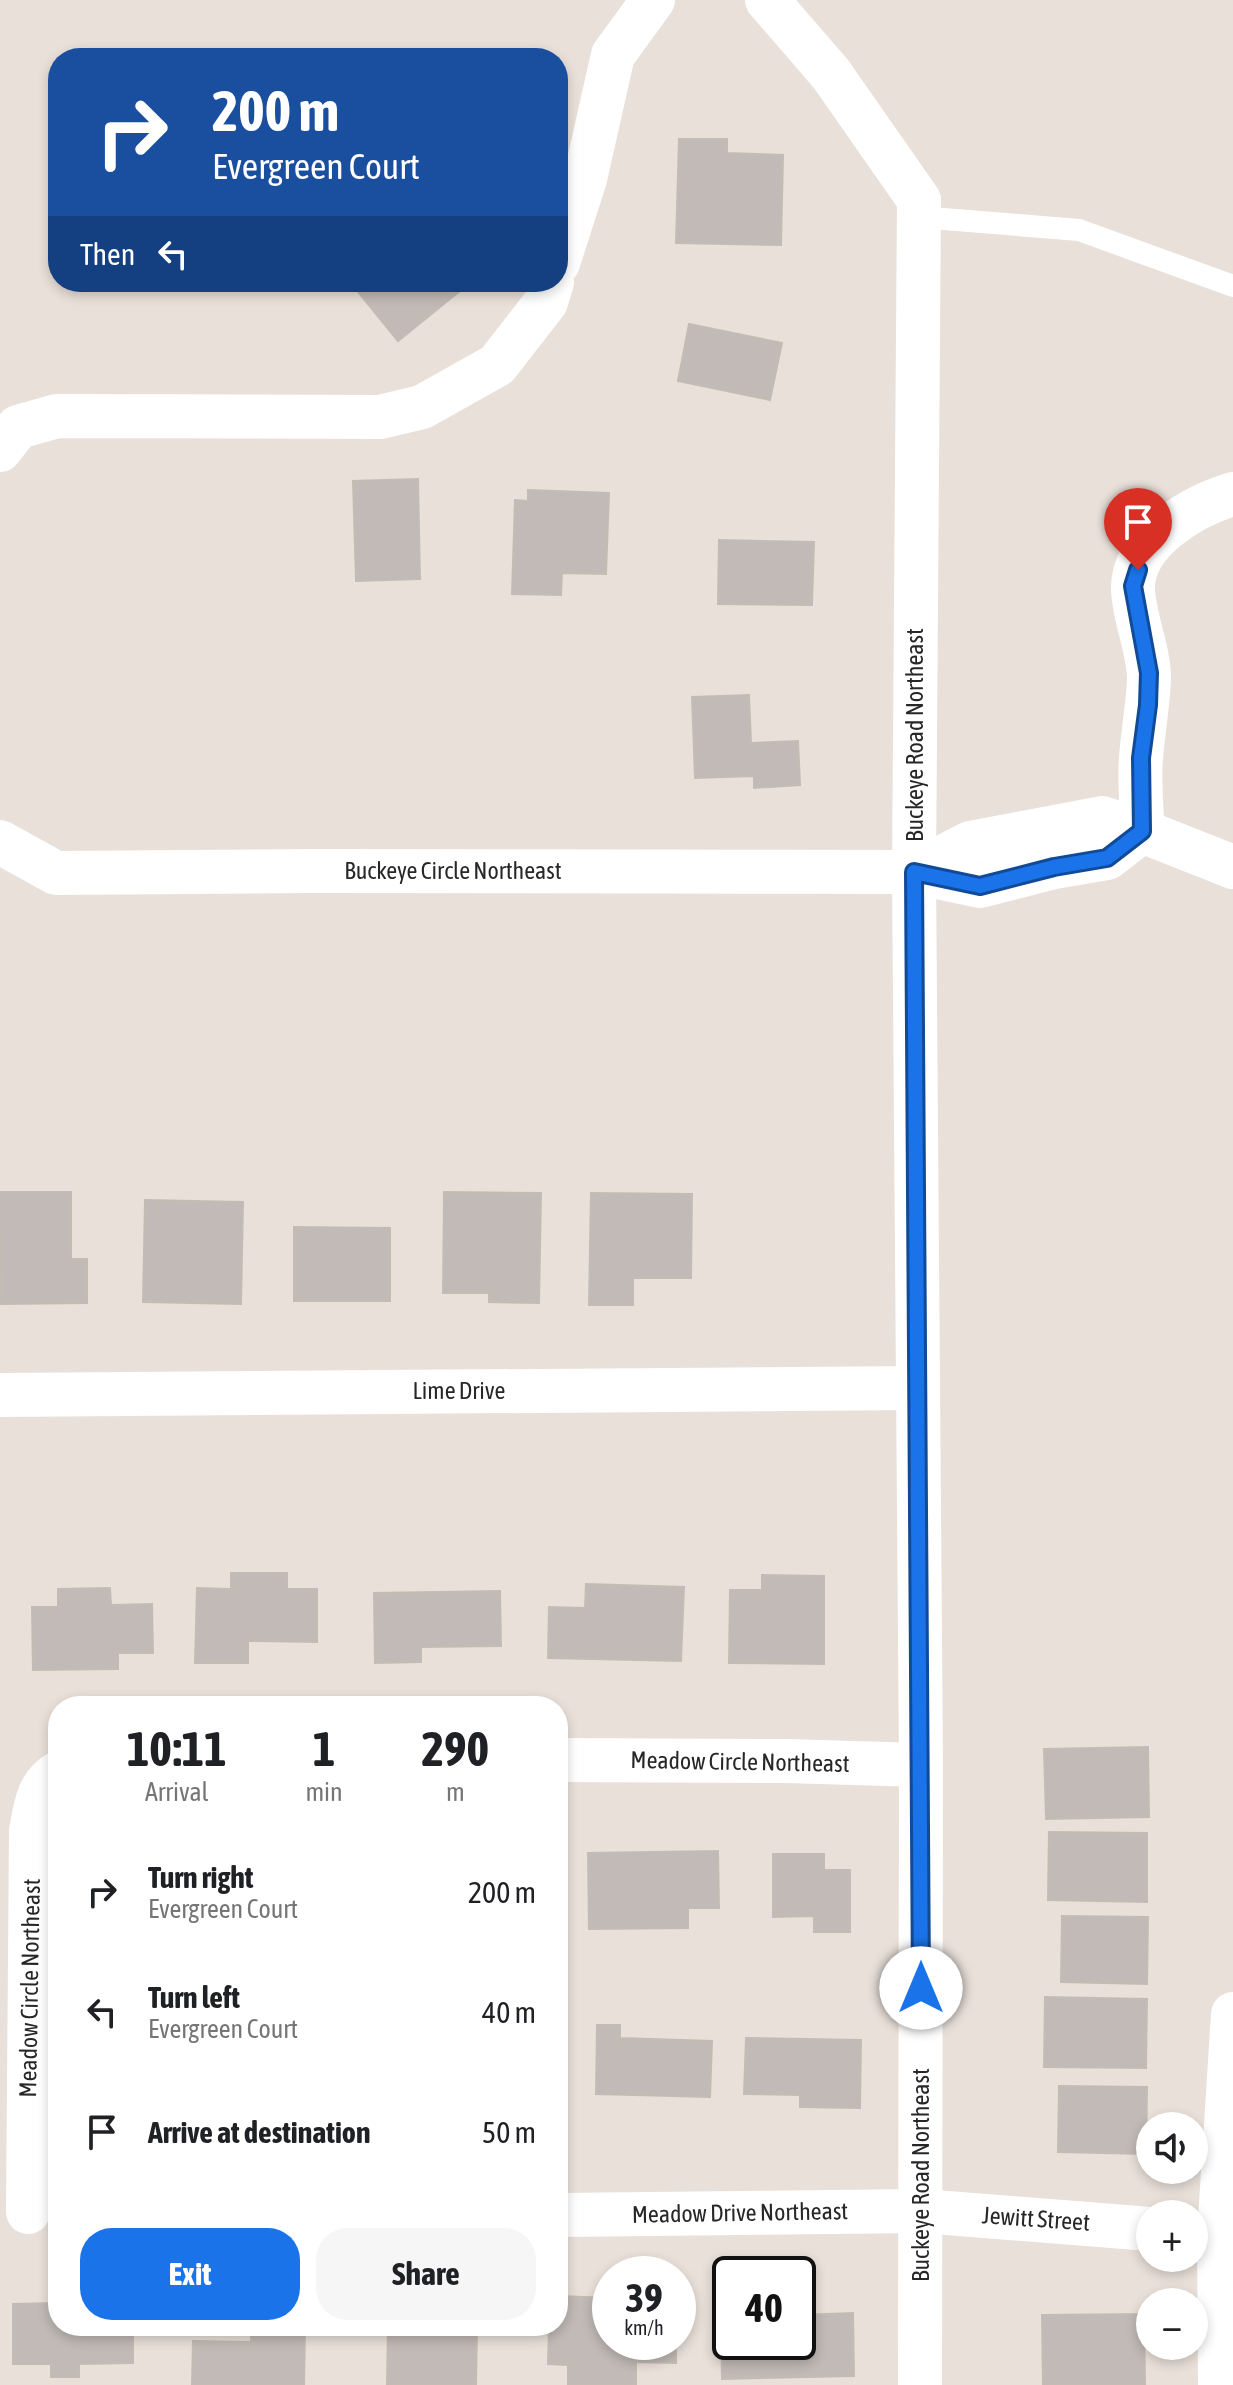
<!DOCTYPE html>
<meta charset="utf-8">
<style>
body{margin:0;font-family:"Asap Condensed",sans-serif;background:#f6f6f6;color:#202124;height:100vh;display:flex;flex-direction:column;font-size:30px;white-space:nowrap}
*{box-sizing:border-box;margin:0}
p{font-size:26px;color:#757577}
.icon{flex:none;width:44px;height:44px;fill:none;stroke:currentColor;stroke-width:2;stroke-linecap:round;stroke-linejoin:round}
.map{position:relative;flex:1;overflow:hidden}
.drawer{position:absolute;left:48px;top:1696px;width:520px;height:640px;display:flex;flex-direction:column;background:#fff;border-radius:32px;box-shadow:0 4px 12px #0003}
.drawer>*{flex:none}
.banner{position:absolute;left:48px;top:48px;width:520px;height:244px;border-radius:32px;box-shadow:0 4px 12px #0003;background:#1a4fa0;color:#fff;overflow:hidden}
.tools{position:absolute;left:1136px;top:2112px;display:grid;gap:16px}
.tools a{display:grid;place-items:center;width:72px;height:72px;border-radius:50%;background:#fff;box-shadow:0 4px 12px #0003;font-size:40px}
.speed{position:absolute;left:592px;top:2256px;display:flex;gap:16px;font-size:40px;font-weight:700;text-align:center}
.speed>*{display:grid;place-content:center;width:104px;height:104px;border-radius:50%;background:#fff;box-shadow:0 4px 12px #0003;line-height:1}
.speed small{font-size:20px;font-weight:400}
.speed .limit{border:4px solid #111;border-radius:12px;background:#fff;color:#111}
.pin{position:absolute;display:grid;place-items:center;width:68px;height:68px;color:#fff;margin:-82px -34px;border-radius:50% 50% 50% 0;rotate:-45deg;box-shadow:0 0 8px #0007}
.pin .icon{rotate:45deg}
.me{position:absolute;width:88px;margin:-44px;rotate:0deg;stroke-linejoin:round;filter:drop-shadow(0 0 6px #0008)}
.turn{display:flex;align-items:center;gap:28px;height:168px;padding:0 32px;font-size:36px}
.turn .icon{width:104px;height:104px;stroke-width:2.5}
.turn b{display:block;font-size:56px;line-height:68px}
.then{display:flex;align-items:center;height:76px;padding:0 32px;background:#0003;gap:16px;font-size:30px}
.eta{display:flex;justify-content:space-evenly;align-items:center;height:136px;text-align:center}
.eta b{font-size:48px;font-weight:700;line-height:56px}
.cta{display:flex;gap:16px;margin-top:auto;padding:16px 32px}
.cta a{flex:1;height:92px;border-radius:32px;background:#1a73e8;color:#fff;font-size:32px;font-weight:700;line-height:92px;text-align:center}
.cta a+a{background:#f6f6f6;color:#202124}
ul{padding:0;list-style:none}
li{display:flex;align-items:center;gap:24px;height:120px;padding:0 32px}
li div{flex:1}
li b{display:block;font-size:30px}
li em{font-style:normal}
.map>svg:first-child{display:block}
.building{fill:#c1bab6;stroke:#c4bcb4;stroke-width:2}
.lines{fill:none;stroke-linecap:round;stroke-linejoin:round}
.lane{stroke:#fff;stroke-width:22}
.street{stroke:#fff;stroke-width:44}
.secondary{stroke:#fff;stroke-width:44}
.route-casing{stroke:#114b97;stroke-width:20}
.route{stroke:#1a73e8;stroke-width:14}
.labels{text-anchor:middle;stroke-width:6;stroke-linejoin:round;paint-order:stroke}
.street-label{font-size:24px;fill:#272727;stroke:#fff}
</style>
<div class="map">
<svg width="1233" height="2385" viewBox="0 0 1233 2385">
<rect width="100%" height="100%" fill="#e9e0d9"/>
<g class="building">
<polygon points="679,139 727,139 727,153 783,155 781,245 676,243"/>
<polygon points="350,282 471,282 398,341"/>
<polygon points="689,324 782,343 770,400 678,381"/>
<polygon points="418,479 420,579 356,581 353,481"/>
<polygon points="528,490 609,493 606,574 562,573 561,595 512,594 515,500 528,501"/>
<polygon points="719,540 814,542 812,605 718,604"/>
<polygon points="749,695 751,743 798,741 800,785 754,788 754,776 695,778 692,697"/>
<polygon points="0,1192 71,1192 71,1259 87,1259 87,1303 1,1304"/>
<polygon points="444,1192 541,1193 539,1303 489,1302 489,1293 443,1293"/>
<polygon points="591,1193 692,1194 691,1278 633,1278 633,1305 589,1305"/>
<polygon points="145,1200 243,1202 241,1304 143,1302"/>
<polygon points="294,1227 390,1228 390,1301 294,1301"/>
<polygon points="231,1573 287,1573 287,1589 317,1589 317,1642 248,1641 248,1663 195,1663 197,1588 231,1589"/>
<polygon points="762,1575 824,1576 824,1664 729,1663 730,1590 762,1590"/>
<polygon points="586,1584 684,1587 681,1661 548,1658 549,1607 585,1608"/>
<polygon points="110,1588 111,1605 152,1604 153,1653 118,1653 118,1669 33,1670 32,1607 58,1607 58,1589"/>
<polygon points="500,1591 501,1646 421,1647 421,1662 375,1663 374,1593"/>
<polygon points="1148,1747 1149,1817 1046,1819 1044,1749"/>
<polygon points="1049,1832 1147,1833 1147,1902 1048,1900"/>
<polygon points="718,1851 719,1908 688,1908 688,1928 589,1929 588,1853"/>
<polygon points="773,1854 824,1854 824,1870 850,1870 850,1932 814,1932 814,1916 773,1917"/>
<polygon points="1062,1916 1148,1917 1147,1984 1061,1982"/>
<polygon points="1045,1997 1147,1999 1146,2068 1044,2067"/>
<polygon points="597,2025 620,2025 620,2038 712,2041 710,2097 596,2094"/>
<polygon points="746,2038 861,2040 860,2108 800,2107 800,2095 744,2094"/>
<polygon points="1059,2086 1147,2087 1146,2154 1058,2152"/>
<polygon points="558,2296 610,2298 610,2342 676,2342 676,2363 636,2362 636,2385 568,2385 568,2365 548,2364 549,2326 558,2326"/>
<polygon points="58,2303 58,2326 133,2326 133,2363 79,2364 79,2377 51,2377 51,2364 13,2364 13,2304"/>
<polygon points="853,2313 854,2376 722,2379 721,2316 730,2316 730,2342 798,2342 798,2315"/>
<polygon points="1144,2314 1145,2385 1043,2385 1042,2315"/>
<polygon points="251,2326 305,2326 304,2385 192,2385 193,2341 251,2342"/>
<polygon points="388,2326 477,2326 476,2385 387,2385"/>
</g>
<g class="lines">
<polyline class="lane" points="919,217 1079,230 1233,286"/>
<g class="street">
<polyline points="558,263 585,179 613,55 653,0"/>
<polyline points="0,450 18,427 57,416 380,417 422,407 497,365 546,302 552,282"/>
<path d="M1142,831C1142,807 1139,782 1141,758C1143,731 1148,705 1149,679C1149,649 1134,619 1133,589C1132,541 1193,506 1233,494"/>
<polyline points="0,842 56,873 312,871 914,872 980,886 1054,867 1107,858 1142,831"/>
<polyline points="914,872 970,843 1102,818 1142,831 1233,867"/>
<polyline points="0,1395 918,1388"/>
<polyline points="558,1760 786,1761 921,1765"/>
<path d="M28,2212L31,1831C35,1809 37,1785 58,1773"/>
<polyline points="558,2215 922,2211 1150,2229"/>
<polyline points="1220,2385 1219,2236 1233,2014"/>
</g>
<polyline class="secondary" points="767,0 831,74 919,200 914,872 921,1765 920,2385"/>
</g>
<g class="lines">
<defs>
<polyline id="route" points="921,1988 914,872 980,886 1054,867 1107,858 1142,831 1141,758 1148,705 1149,673 1133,586 1138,570"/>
</defs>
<use href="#route" class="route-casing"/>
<use href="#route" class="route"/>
</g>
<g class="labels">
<g class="street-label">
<text transform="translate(915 735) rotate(-90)" y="8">Buckeye Road Northeast</text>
<text x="453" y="879">Buckeye Circle Northeast</text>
<text x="459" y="1399">Lime Drive</text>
<text transform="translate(740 1762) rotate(1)" y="8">Meadow Circle Northeast</text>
<text transform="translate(30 1988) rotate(-89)" y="8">Meadow Circle Northeast</text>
<text transform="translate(921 2175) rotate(-90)" y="8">Buckeye Road Northeast</text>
<text transform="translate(740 2213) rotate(-1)" y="8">Meadow Drive Northeast</text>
<text transform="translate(1036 2219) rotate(4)" y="8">Jewitt Street</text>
</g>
</g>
</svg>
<div class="tools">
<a><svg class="icon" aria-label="sound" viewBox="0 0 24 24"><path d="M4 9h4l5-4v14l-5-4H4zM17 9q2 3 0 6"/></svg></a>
<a>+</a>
<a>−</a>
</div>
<div class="speed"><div>39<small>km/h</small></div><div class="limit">40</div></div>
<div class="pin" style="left:1138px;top:570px;background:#d93025"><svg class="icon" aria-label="arrive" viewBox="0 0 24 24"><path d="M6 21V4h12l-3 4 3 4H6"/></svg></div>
<svg class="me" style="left:921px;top:1988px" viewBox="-20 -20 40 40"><circle r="19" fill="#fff"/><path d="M0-13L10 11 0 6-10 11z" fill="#1a73e8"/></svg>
<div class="banner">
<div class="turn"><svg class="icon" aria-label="right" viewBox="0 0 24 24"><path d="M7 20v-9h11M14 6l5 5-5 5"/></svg><div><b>200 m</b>Evergreen Court</div></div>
<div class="then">Then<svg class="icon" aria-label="left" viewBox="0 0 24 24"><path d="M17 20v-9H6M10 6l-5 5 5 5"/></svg></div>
</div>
<section class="drawer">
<div class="eta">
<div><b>10:11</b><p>Arrival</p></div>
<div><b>1</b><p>min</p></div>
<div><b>290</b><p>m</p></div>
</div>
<ul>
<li><svg class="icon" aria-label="right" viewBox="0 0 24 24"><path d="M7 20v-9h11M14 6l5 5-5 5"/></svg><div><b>Turn right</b><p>Evergreen Court</p></div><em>200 m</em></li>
<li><svg class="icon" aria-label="left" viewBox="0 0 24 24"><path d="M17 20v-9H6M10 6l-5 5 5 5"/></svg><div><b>Turn left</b><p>Evergreen Court</p></div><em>40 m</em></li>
<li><svg class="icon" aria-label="arrive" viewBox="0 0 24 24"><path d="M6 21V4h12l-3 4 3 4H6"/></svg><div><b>Arrive at destination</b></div><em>50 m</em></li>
</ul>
<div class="cta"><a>Exit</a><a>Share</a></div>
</section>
</div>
